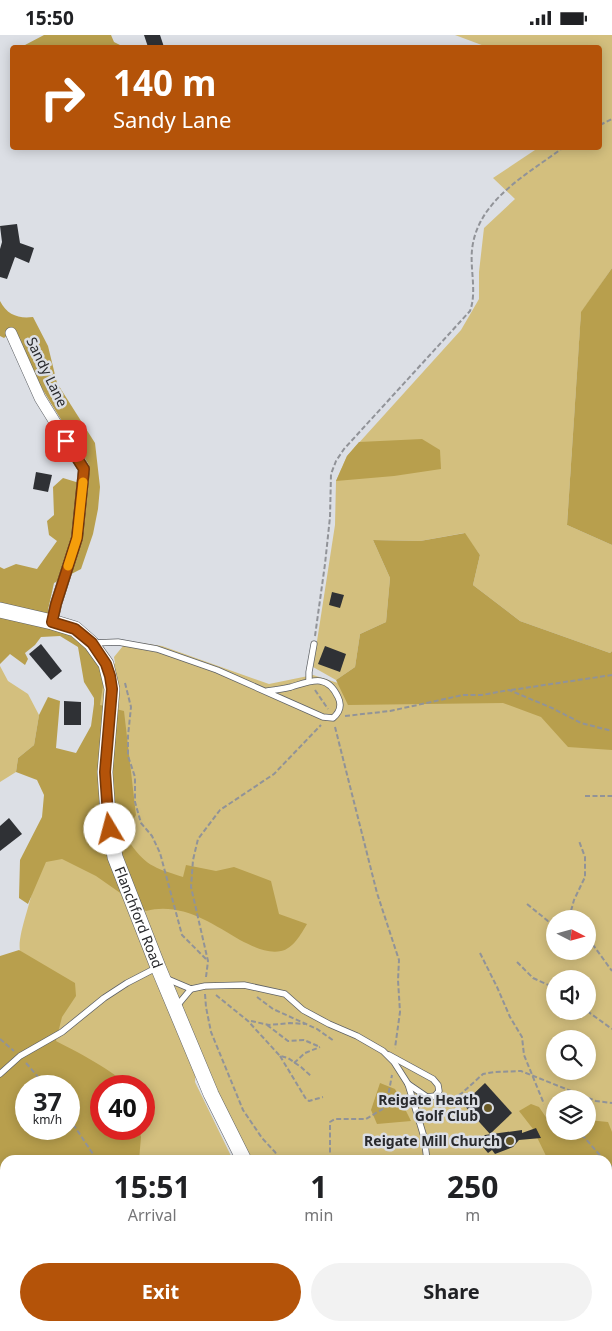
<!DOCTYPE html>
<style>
body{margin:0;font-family:"Noto Sans",sans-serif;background:#f2f2f2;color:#202124;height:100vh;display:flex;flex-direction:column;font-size:19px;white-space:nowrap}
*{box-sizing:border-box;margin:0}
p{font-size:16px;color:#757577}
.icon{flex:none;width:28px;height:28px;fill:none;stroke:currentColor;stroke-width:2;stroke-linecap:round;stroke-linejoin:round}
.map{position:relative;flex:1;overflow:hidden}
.drawer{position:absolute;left:0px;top:1120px;width:612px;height:176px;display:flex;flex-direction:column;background:#fff;border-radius:15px 15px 0 0;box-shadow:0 2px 12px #0003}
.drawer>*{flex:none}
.top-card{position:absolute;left:10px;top:10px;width:592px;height:105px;border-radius:5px;box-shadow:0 2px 12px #0003;background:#b45309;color:#fff;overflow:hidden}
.needle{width:32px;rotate:96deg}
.buttons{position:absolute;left:546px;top:875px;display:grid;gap:10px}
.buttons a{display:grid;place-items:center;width:50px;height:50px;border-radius:50%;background:#fff;box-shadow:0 2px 12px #0003;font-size:25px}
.speed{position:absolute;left:15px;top:1040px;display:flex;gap:10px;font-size:25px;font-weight:700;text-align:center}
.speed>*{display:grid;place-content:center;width:65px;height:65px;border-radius:50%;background:#fff;box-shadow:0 2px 12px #0003;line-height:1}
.speed small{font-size:12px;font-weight:400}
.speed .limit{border:8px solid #d22;background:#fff;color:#111}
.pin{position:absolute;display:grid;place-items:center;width:42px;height:42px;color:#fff;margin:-21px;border-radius:10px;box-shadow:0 2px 8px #0006}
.me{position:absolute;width:55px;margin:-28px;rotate:352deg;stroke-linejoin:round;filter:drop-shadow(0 0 4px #0008)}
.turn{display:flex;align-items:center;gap:18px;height:105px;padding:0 20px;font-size:22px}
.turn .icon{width:65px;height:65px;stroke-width:2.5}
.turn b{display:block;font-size:35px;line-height:42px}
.eta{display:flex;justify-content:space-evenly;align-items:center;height:85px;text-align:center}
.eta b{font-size:30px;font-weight:700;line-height:35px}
.button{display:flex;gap:10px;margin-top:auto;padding:10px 20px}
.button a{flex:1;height:58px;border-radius:30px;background:#b45309;color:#fff;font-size:20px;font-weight:700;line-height:58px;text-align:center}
.button a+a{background:#f2f2f2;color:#202124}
.status{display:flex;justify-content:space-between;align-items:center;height:35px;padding:0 25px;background:#fff;direction:ltr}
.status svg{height:14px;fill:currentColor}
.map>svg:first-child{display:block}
.green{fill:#d3bf7e;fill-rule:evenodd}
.forest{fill:#b89f4d;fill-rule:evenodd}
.building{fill:#2f3135}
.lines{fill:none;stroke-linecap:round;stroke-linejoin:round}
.lane-casing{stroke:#5f6266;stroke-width:7}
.street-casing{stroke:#5f6266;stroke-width:12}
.secondary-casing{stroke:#5f6266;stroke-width:16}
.path{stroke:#919398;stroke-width:2;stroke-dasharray:5 2.5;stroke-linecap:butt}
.lane{stroke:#fff;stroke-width:5.5}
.street{stroke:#fff;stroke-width:11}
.secondary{stroke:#fff;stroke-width:15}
.route-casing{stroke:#753606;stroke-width:12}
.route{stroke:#b45309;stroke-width:9}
.slow{stroke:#f59e0b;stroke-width:9}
.poi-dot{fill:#685926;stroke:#dcdfe5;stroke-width:2}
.labels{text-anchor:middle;stroke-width:5;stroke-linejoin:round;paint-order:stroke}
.street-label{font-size:14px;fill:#292a2d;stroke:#dcdfe5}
.poi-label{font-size:14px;font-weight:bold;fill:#292a2d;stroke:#dcdfe5;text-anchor:end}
</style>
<div class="status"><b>15:50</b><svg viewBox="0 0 49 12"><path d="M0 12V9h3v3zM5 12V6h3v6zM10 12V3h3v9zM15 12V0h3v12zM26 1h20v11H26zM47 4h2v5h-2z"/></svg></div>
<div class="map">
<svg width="612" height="1296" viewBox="0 0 612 1296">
<rect width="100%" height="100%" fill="#dcdfe5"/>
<g class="green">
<polygon points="455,0 612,0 612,233 581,278 567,490 612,510 612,616 610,618 520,586 473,550 480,520 464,498 420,506 373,505 390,543 386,587 360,599 355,632 336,645 313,632 335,490 336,446 347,421 461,295 479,264 479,237 484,193 515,164 493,143 538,113 600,112 600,12 487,12"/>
<path d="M127,606L162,611L269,649L313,640L338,648L612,628V1296H354L351,1291H608V1125H253L226,1077L197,1013L195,1047L233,1125H5V1215H0V924L20,916C17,900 32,866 34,847L88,744L99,629L113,630L115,628L114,622ZM555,884H588V916H555ZM555,944H588V976H555ZM555,1004H588V1036H555ZM26,1051H69V1094H26ZM101,1051H144V1094H101ZM555,1064H588V1096H555Z"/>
<polygon points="0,631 8,646 28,659 39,680 34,710 18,723 16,737 0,747"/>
<polygon points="169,1291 335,1291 338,1296 169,1296"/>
</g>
<g class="forest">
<polygon points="44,0 111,0 114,7 124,12 26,12 25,10"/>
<polygon points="612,233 612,510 567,490 581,277"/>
<path d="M0,266C7,280 19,284 33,282L48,311L57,348L95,408L100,452L98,474L93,499L81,534L54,548L48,575V592L84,606L92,613L104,644L100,670L124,676L136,780L130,790L127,804C146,831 152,832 183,842L186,830L216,836L234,832L271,846L279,879L307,889C301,899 293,914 281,916C267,919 252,911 240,905C211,888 181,867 146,876L96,841L62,824L46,827L28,869L19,863L20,825L42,782L44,760L37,745L16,737L18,723L34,710L39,680L48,662L60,666L56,713L76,718L91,691L94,669V663L84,647L78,612L60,601L41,602L35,610L25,618L28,624L25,630L10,619L0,629V532L4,534L16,529L37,534L57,506L49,500L47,486L54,480L53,452L63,443L86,450L89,430L41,352L15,294L4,303L0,301Z"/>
<polygon points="422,404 440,415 441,434 394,441 336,446 347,421 359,407"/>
<polygon points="465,498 480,520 473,550 520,586 610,618 612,616 612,715 568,712 541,682 503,668 348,670 336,645 355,632 360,599 386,587 390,543 373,505 420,506"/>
<path d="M19,915L75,948L76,961L62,982L56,1006C71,1014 120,1038 125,1051H101V1094H139L141,1102L139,1125H5V1211H0V921ZM26,1051H69V1094H26Z"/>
<polygon points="380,1048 395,1054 411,1086 377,1089 371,1075"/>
<polygon points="531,1069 539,1072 558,1100 564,1096 588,1096 588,1085 608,1087 612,1097 612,1201 608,1205 608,1125 548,1125 533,1094 519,1076"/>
<polygon points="608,1224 612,1230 612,1253 608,1253"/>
<polygon points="608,1279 612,1282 612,1296 554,1296 556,1291 608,1291"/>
<polygon points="160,1291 188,1291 189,1296 161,1296"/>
<polygon points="443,1291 515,1291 513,1296 441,1296"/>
</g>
<g class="building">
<polygon points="144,0 160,0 164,12 148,12"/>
<polygon points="17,189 20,208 34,213 29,228 15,222 7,244 0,242 0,214 2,207 0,191"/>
<polygon points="36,437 52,440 48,457 33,454"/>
<polygon points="332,557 344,560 340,573 329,570"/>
<polygon points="41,609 62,636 51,645 29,619"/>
<polygon points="325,611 346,619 340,637 318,629"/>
<polygon points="64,666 81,667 81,690 64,690"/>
<polygon points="9,783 22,799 0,816 0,791"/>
<polygon points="485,1048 512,1078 490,1099 463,1069"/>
<polygon points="536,1093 541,1103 519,1105 513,1112 495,1119 492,1115 488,1118 478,1106 485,1100 522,1095 522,1098"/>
</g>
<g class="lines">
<defs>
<g id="lane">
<path d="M94,608L118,607L157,614L217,635L323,682L333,683C340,677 342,670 338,662C327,638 311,646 291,652C283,654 275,655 267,656"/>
<polyline points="309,645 309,637 314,609"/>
<polyline points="165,943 191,954 205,951 244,950 285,959 303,975 329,989 357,1001 383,1016 394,1027 408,1049 424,1102 427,1125"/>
<polyline points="176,972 191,954"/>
<polyline points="389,1020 433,1044 438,1050 439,1056 435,1061 427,1062 408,1049"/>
<polyline points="0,1039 20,1021 62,997 104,963 127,948 156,933"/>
</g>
<polyline id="street" points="11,298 40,363 84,434 77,503 56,569 52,587"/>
<g id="secondary">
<path id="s1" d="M0,575L52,587L75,594L91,608L106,629L112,654L105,737L108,780L115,822L158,932L211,1059L244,1125"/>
<polyline points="342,1291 345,1296"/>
</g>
</defs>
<use href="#lane" class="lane-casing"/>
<use href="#street" class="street-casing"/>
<use href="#secondary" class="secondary-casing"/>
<g class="path">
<polyline points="600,90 612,84"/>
<path d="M315,601L325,529L330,482L331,439L336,426L344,414L470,276C477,257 470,235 472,215C477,165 528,139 564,112"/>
<polyline points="125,648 131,672 128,701 128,721 135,742 135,767 141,788 152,801 160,818 182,900 208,926"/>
<polyline points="315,655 328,674"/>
<polyline points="511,655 612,640"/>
<polyline points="345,681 390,676 463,660 482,660 509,655 552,673 581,688 612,696"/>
<polyline points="335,692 377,858 399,925 398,945 400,977 395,1013"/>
<polyline points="585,761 612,761"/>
<polyline points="527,869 548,886 555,886"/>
<polyline points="569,883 574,865 585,842 585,822 579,806"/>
<polyline points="561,884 566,882 570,884"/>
<polyline points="588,903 612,936"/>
<polyline points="480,918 497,952 510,982 522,1002 524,1020 544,1069"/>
<polyline points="517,927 533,943 555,953"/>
<polyline points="206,942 208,926 191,852 193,825 198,804 220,775 274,739 321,690"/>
<polyline points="205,959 206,972 211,997 243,1075 262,1103 275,1117 280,1125"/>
<polyline points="216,960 248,986 280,1021 288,1023 301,1032 311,1041"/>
<polyline points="257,962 273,974 317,994 334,1006"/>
<polyline points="587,976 612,994"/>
<polyline points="251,986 269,990 290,988 305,989"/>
<polyline points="267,990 288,1006 304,1005 320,1012"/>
<polyline points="0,1004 14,1016"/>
<polyline points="280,1021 306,1064 309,1066 323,1062"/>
<polyline points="26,1028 46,1051"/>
<polyline points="294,1028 305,1018 320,1012"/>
<polyline points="445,1064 453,1064 462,1058 483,1039 494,1037 521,1036 596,1066 612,1068"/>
<polyline points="69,1083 97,1125"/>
<polyline points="575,1096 585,1103 604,1125"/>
<polyline points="330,1125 330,1087 335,1084 366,1084 386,1072 392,1040"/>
<polyline points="608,1129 612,1132"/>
<polyline points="608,1179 612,1180"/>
<polyline points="0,1211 5,1211"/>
<polyline points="176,1291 176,1296"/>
<polyline points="404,1291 407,1296"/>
<polyline points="500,1291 504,1296"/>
</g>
<use href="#lane" class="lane"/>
<use href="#street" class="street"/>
<use href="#secondary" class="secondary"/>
</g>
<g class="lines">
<defs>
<polyline id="route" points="66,406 84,434 77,503 56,569 52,587 75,594 92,608 106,629 110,641 112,654 105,737 108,780 110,794"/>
</defs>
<use href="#route" class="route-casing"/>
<use href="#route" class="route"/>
<polyline class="slow" points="68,531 77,503 83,447"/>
</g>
<g class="poi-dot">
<circle cx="488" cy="1073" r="5"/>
<circle cx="510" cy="1106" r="5"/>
</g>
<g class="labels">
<g class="street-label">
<text transform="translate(47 337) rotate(64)" y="5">Sandy Lane</text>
<text dy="5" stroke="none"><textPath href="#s1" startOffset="384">Flanchford Road</textPath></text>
</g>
<g class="poi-label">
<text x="478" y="1070">Reigate Heath<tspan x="478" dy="16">Golf Club</tspan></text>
<text x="500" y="1111">Reigate Mill Church</text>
</g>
</g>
</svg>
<div class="buttons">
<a><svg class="needle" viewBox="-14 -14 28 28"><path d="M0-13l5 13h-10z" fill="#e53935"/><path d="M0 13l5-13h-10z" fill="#757577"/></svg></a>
<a><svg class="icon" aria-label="sound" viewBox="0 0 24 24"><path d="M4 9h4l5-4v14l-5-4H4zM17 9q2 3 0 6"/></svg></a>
<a><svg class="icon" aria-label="search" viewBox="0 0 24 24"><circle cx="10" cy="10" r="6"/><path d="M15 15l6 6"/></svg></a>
<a><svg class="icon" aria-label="layers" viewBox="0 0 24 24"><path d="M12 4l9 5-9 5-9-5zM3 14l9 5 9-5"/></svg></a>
</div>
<div class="speed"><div>37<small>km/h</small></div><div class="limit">40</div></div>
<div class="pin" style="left:66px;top:406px;background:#d93025"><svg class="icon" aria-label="arrive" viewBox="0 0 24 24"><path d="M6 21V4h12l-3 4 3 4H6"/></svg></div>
<svg class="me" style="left:110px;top:794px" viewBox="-20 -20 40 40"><circle r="19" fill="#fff"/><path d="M0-13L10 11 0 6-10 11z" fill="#b45309"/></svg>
<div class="top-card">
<div class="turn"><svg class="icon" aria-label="right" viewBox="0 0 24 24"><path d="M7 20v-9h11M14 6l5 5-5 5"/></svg><div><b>140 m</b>Sandy Lane</div></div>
</div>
<section class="drawer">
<div class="eta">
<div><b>15:51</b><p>Arrival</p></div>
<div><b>1</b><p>min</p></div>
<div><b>250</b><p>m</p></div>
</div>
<div class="button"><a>Exit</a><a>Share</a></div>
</section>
</div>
